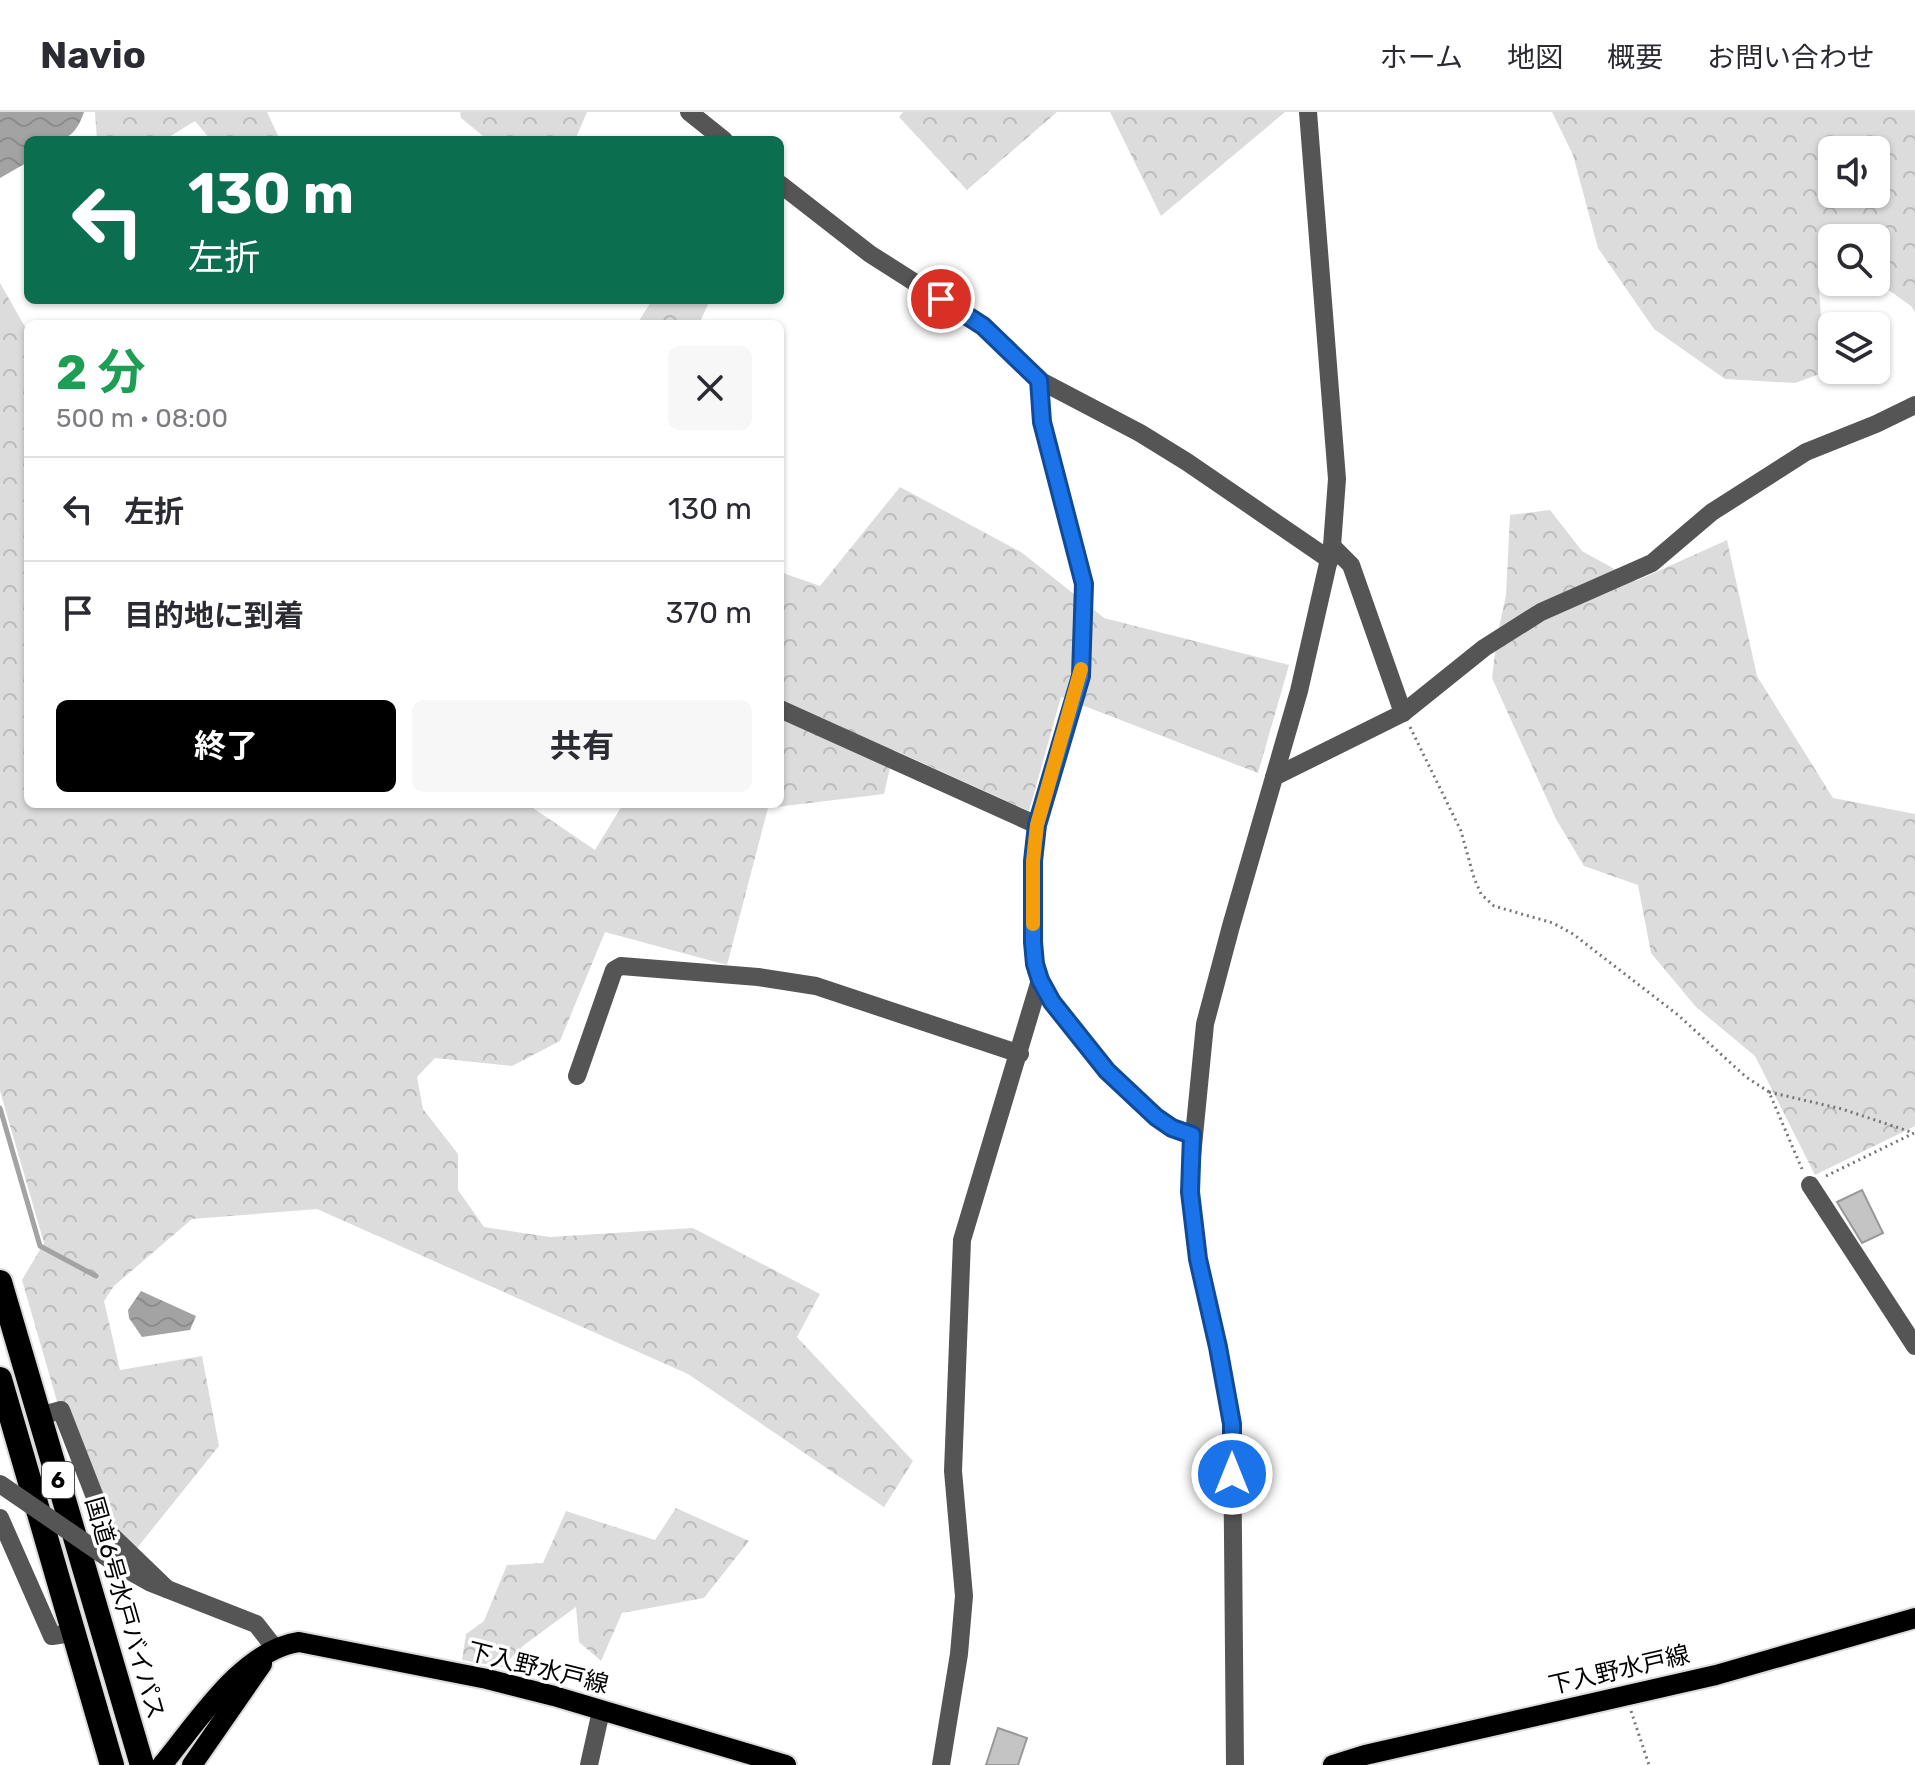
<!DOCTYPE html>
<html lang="ja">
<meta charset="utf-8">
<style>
body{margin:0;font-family:Rubik,"Noto Sans JP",sans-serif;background:#f7f7f7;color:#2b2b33;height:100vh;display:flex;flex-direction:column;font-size:30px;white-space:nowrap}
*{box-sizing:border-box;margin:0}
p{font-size:26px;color:#7c7c81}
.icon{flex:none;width:44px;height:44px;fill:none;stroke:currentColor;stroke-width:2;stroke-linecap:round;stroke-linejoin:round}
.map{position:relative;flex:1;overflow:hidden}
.sheet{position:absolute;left:24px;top:208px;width:760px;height:488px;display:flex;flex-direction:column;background:#fff;border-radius:12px;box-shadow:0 2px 6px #0004}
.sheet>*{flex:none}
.banner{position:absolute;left:24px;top:24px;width:760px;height:168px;border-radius:12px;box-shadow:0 2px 6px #0004;background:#0b6e4f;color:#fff;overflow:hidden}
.controls{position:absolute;left:1818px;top:24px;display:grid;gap:16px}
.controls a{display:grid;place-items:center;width:72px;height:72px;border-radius:12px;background:#fff;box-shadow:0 2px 6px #0004;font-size:40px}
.pin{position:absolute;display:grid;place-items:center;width:68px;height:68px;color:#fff;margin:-34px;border:4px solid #fff;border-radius:50%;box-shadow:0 2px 8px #0007}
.me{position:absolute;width:88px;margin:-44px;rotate:0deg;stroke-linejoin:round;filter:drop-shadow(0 0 6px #0008)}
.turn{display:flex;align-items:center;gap:28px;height:168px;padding:0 32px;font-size:36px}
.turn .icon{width:104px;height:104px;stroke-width:2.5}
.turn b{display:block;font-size:56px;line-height:68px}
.round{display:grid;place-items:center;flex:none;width:84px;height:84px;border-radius:12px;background:#f7f7f7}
.headline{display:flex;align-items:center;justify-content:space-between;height:136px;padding:0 32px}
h1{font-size:48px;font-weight:700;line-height:60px;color:#1e9e55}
.cta{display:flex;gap:16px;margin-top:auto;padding:16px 32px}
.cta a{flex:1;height:92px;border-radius:12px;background:#000;color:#fff;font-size:32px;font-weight:700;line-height:92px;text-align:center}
.cta a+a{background:#f7f7f7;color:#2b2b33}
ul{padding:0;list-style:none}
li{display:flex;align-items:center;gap:24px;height:104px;padding:0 32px;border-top:2px solid #e1e1e2}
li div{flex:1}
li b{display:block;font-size:30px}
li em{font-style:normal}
header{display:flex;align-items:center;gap:48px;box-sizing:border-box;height:112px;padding:0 40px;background:#fff;border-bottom:2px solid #e1e1e2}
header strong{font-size:38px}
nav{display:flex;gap:44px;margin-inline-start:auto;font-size:28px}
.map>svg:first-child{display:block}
.forest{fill:url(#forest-crowns);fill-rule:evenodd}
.water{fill:url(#water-waves)}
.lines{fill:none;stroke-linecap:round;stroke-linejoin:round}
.stream{stroke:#a3a3a3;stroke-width:5}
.building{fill:#c4c4c4;stroke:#999;stroke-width:2}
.major-casing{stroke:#dbdbdb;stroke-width:24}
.highway-casing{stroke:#dbdbdb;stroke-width:28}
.path{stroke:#777;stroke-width:3;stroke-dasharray:2 4;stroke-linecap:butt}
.minor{stroke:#555;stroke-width:18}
.major{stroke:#000;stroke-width:20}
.highway{stroke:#000;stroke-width:24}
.minor-bridge{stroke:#555;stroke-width:18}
.route-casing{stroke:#114b97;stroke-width:20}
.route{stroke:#1a73e8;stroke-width:14}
.slow{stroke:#f59e0b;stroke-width:14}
.labels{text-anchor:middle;stroke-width:7;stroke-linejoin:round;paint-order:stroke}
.shield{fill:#fff;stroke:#4c4c4c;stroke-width:2}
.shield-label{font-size:22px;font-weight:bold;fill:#000}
.street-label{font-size:24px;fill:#000;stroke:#fff}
</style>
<header>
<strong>Navio</strong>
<nav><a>ホーム</a><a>地図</a><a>概要</a><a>お問い合わせ</a></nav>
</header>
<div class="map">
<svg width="1915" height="1653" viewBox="0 0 1915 1653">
<defs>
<pattern id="forest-crowns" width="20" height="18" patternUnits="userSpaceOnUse" patternTransform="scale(2)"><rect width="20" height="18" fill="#dcdcdc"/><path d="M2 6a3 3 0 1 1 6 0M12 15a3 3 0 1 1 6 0" fill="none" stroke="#bbb"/></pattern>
<pattern id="water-waves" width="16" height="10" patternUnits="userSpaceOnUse" patternTransform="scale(2)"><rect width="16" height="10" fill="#a3a3a3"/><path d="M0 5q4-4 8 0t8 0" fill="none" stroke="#8b8b8b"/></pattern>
</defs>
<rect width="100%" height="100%" fill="#fff"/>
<g class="forest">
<polygon points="95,0 267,0 280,28 211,28 195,9 164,28 97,28"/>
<polygon points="460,0 587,0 575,28 488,28 461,6"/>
<polygon points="903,0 1057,0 967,78 899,5"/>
<polygon points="1110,0 1285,0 1161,104"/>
<path d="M1552,0H1915V200L1911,194L1876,169V126H1832L1833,170L1819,177L1825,260L1795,271L1725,267L1654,217L1598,136L1573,43ZM1876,38V82H1832V38Z"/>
<polygon points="0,171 28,220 28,692 527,692 595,738 623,692 780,692 780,460 820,474 900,375 1021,440 1104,506 1289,553 1258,661 1061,585 1029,699 894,638 884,682 768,696 727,853 605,820 560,929 512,954 435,946 417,965 423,997 458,1042 458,1078 484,1115 550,1125 693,1116 820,1182 797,1225 913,1349 884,1395 688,1262 317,1097 192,1107 114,1174 104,1189 120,1258 202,1244 219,1334 133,1441 95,1421 22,1168 44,1131 0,979"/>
<polygon points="652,188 710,188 699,212 637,212"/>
<polygon points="1550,398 1582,439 1636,469 1727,428 1757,564 1833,686 1915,702 1915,1014 1815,1063 1755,944 1696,895 1651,841 1638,773 1584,754 1556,707 1492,566 1497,525 1506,483 1510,403"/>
<polygon points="676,1396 749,1429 704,1486 622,1501 601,1549 579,1530 576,1495 524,1533 502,1555 462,1548 466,1522 484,1509 507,1453 543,1451 566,1399 655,1428"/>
</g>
<g class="water">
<path d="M0,0H84C73,33 58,28 28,28V50L0,66Z"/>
<polygon points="141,1179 196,1204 190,1218 142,1225 129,1206 128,1198"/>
</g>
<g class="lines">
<polyline class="stream" points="0,996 40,1134 96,1164"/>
</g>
<g class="building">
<polygon points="1862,1078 1883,1121 1862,1131 1837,1090"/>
<polygon points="998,1616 1027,1626 1018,1653 986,1653"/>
</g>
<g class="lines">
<defs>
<g id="major">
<path d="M162,1653C197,1611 242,1538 299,1530L487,1567L554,1584L786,1653"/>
<polyline points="192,1653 262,1552"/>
<polyline points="1333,1653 1365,1643 1716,1563 1915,1506"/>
</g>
<g id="highway">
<polyline points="0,1170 142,1653"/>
<polyline points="0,1267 112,1653"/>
</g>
</defs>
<use href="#major" class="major-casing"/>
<use href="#highway" class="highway-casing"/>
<g class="path">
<polyline points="1410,615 1461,719 1474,766 1481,782 1494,794 1553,811 1573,822 1678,903 1746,965 1769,980 1802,1057"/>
<polyline points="1769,980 1842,997 1911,1020"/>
<polyline points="1826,1064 1914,1021"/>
<polyline points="1631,1599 1649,1653"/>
</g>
<g class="minor">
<polyline points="689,0 724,28"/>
<polyline points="780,72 870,142 983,214 1039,268 1140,321 1187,350 1330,448"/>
<polyline points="1039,268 1042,310 1084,472 1081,564 1037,713 1033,749 1033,830 1035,852 1040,868 1052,890 1107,959 1156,1005 1172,1016 1192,1023"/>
<polyline points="1332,434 1351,453 1403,601"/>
<polyline points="780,597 1037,713"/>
<polyline points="1274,665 1403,601 1484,536 1541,500 1652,451 1712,400 1806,340 1876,312 1915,293"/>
<polyline points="577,964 614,858 621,854 758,865 816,874 1020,942"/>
<polyline points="1810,1073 1915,1234"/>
<polyline points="40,1304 61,1298 109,1421 167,1477"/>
<polyline points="0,1406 52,1524 72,1521"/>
<polyline points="115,1451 149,1470 256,1512 274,1535"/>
<polyline points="589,1653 601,1599"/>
<polyline points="941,1653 959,1542 964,1484 953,1359 962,1128 1040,868"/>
<polyline points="1235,1653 1232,1312 1218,1235 1198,1147 1190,1080 1191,1054 1205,912 1231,814 1299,579 1332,434 1337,367 1308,0"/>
</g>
<use href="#major" class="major"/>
<use href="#highway" class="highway"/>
<polyline class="minor-bridge" points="0,1372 115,1451"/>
</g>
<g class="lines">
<defs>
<polyline id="route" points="941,187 983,214 1039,268 1042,310 1084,472 1081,564 1037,713 1033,749 1033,830 1035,852 1040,868 1052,890 1107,959 1156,1005 1172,1016 1192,1023 1190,1080 1198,1147 1218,1235 1232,1312 1232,1362"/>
</defs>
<use href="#route" class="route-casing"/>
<use href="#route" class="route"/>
<polyline class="slow" points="1033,812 1033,749 1037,713 1081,557"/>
</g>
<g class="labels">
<rect class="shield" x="42" y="1350" width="32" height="36" rx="6"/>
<g class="shield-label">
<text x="58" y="1376">6</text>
</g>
<g class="street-label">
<text transform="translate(125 1496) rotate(74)" y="8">国道6号水戸バイパス</text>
<text transform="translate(538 1556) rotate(14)" y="8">下入野水戸線</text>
<text transform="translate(1619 1558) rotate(-13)" y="8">下入野水戸線</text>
</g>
</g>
</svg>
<div class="controls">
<a><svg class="icon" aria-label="sound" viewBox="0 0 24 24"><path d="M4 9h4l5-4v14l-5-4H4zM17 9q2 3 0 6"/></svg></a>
<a><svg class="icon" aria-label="search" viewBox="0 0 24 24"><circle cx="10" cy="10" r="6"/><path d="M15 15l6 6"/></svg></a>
<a><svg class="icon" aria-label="layers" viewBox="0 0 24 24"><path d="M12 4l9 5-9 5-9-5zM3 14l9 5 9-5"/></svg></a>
</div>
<div class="pin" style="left:941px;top:187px;background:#d93025"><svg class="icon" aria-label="arrive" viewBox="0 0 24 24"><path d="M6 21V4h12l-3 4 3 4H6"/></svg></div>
<svg class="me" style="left:1232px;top:1362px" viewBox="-20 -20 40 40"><circle r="17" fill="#1a73e8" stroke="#fff" stroke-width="3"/><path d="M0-11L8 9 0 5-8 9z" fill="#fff"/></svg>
<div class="banner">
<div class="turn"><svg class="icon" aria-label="left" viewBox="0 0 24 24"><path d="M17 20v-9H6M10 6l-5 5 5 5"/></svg><div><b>130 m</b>左折</div></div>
</div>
<section class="sheet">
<div class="headline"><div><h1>2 分</h1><p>500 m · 08:00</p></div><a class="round"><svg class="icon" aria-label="close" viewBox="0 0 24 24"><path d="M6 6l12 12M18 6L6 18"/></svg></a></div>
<ul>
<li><svg class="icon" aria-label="left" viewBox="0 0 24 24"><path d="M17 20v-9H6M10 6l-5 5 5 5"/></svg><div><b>左折</b></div><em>130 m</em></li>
<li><svg class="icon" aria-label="arrive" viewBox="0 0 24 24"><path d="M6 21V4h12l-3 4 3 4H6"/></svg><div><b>目的地に到着</b></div><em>370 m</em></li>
</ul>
<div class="cta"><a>終了</a><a>共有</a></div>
</section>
</div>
